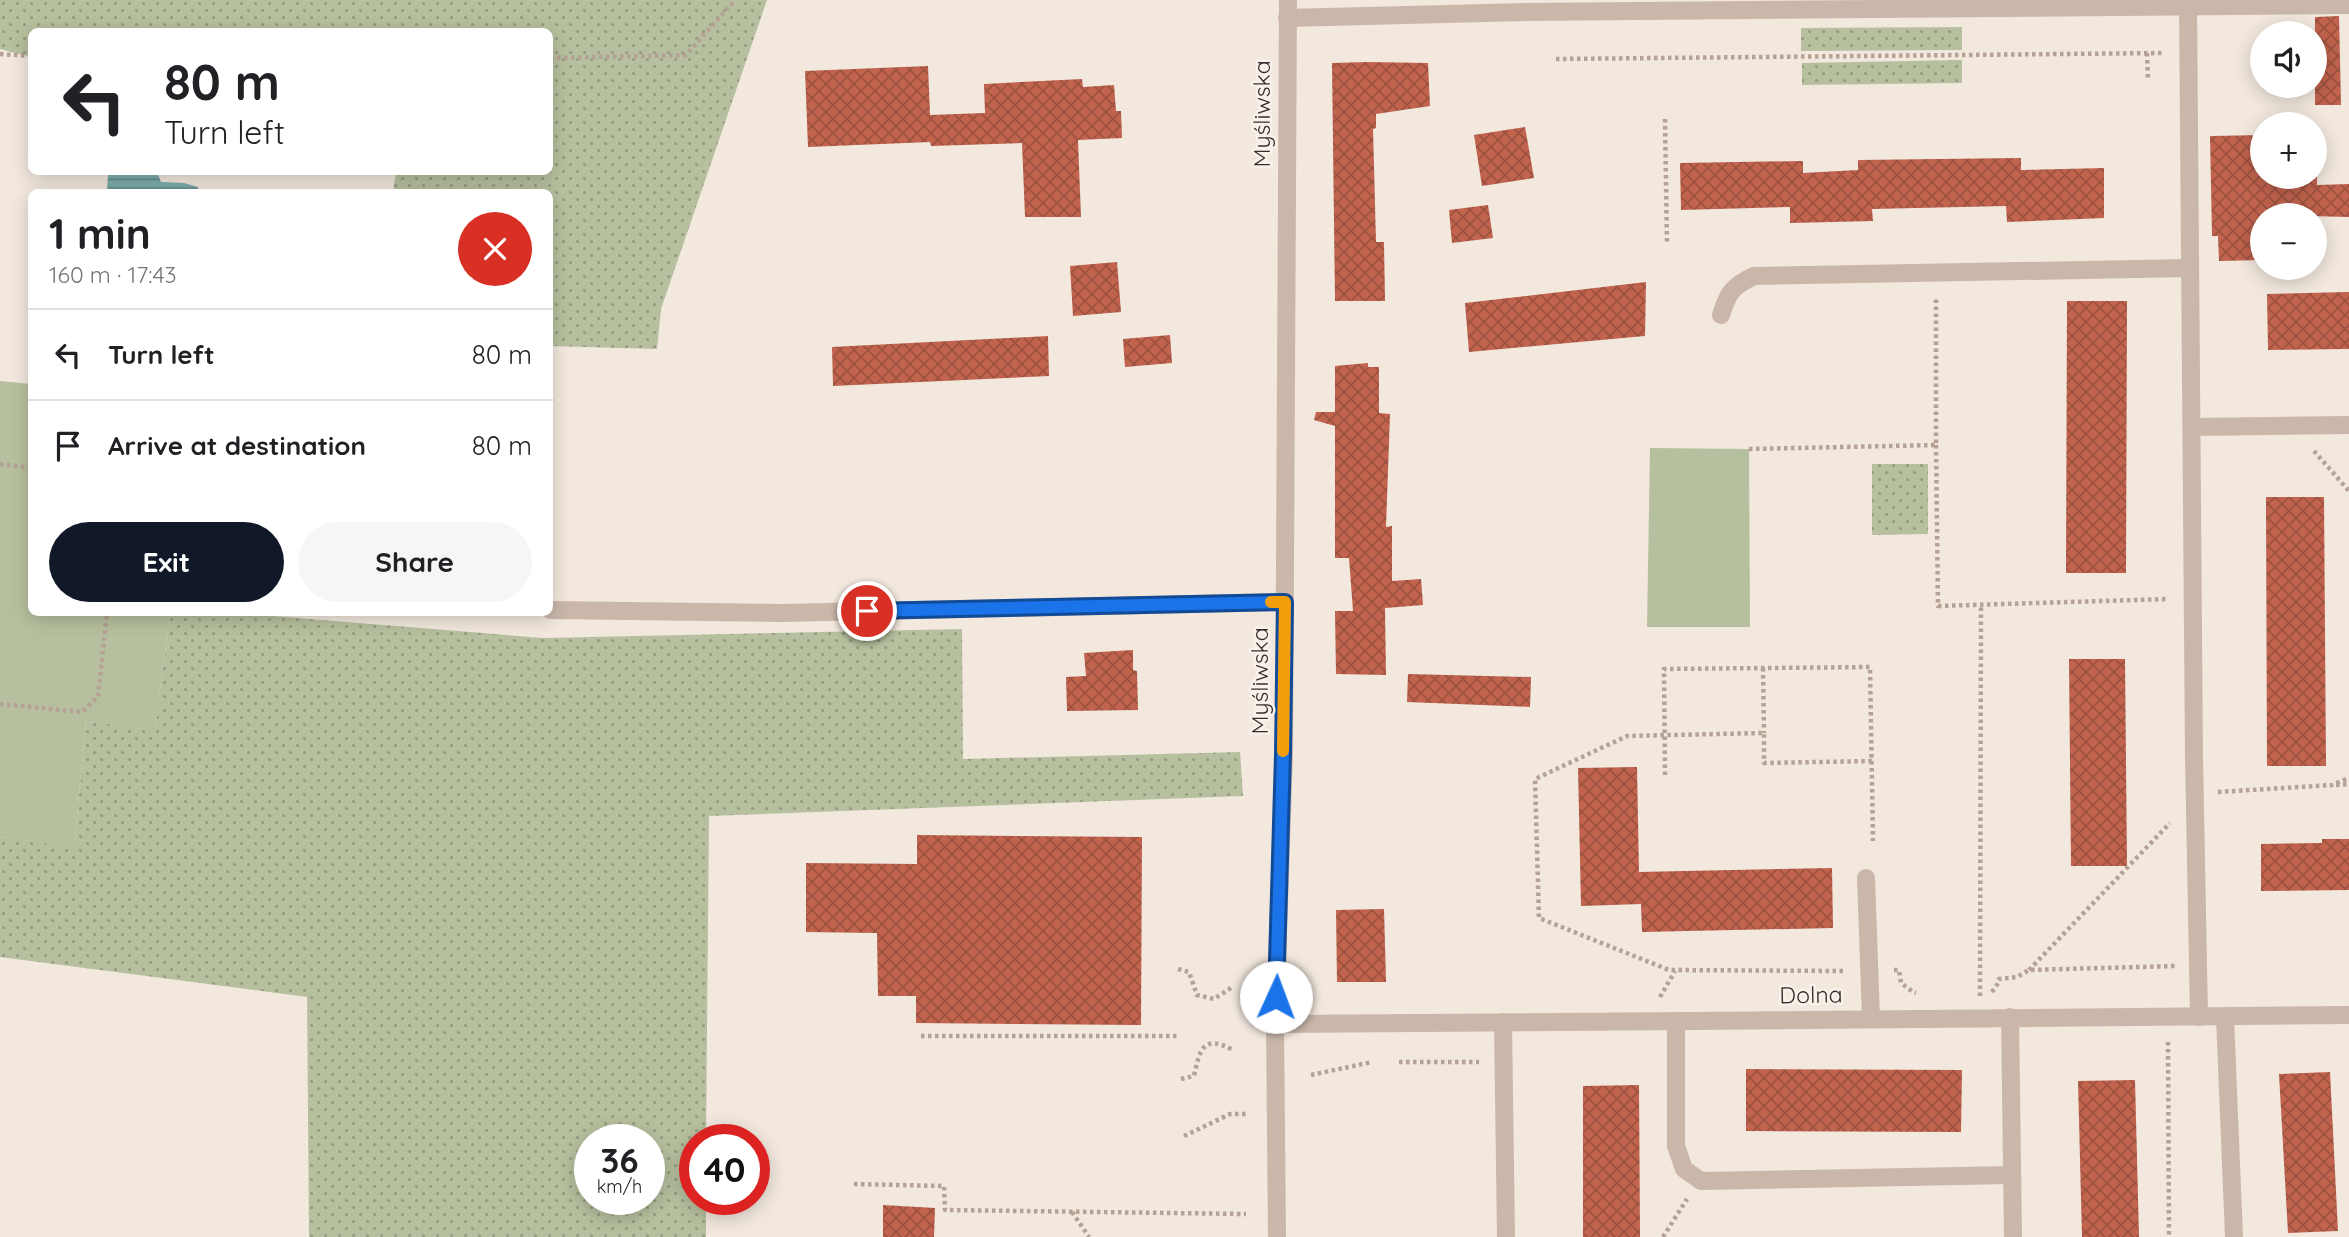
<!DOCTYPE html>
<meta charset="utf-8">
<style>
body{margin:0;font-family:Quicksand,sans-serif;background:#f6f6f6;color:#202124;height:100vh;display:flex;flex-direction:column;font-size:26px;white-space:nowrap}
*{box-sizing:border-box;margin:0}
p{font-size:23px;color:#757577}
.icon{flex:none;width:38px;height:38px;fill:none;stroke:currentColor;stroke-width:2;stroke-linecap:round;stroke-linejoin:round}
.map{position:relative;flex:1;overflow:hidden}
.panel{position:absolute;left:28px;top:189px;width:525px;height:427px;display:flex;flex-direction:column;background:#fff;border-radius:10px;box-shadow:0 4px 18px #0003}
.panel>*{flex:none}
.banner{position:absolute;left:28px;top:28px;width:525px;height:147px;border-radius:10px;box-shadow:0 4px 18px #0003;background:#fff;color:#202124;overflow:hidden}
.controls{position:absolute;left:2250px;top:21px;display:grid;gap:14px}
.controls a{display:grid;place-items:center;width:77px;height:77px;border-radius:50%;background:#fff;box-shadow:0 4px 18px #0003;font-size:35px}
.speed{position:absolute;left:574px;top:1124px;display:flex;gap:14px;font-size:35px;font-weight:700;text-align:center}
.speed>*{display:grid;place-content:center;width:91px;height:91px;border-radius:50%;background:#fff;box-shadow:0 4px 18px #0003;line-height:1}
.speed small{font-size:18px;font-weight:400}
.speed .limit{border:10px solid #d22;background:#fff;color:#111}
.pin{position:absolute;display:grid;place-items:center;width:60px;height:60px;color:#fff;margin:-30px;border:4px solid #fff;border-radius:50%;box-shadow:0 2px 7px #0007}
.me{position:absolute;width:77px;margin:-38px;rotate:2deg;stroke-linejoin:round;filter:drop-shadow(0 0 5px #0008)}
.turn{display:flex;align-items:center;gap:24px;height:147px;padding:0 21px;font-size:32px}
.turn .icon{width:91px;height:91px;stroke-width:2.5}
.turn b{display:block;font-size:49px;line-height:60px}
.round{display:grid;place-items:center;flex:none;width:74px;height:74px;border-radius:37px;background:#f6f6f6}
.summary{display:flex;align-items:center;justify-content:space-between;height:119px;padding:0 21px}
h1{font-size:42px;font-weight:800;line-height:52px}
.cta{display:flex;gap:14px;margin-top:auto;padding:14px 21px}
.cta a{flex:1;height:80px;border-radius:42px;background:#111827;color:#fff;font-size:28px;font-weight:800;line-height:80px;text-align:center}
.cta a+a{background:#f6f6f6;color:#202124}
ul{padding:0;list-style:none}
li{display:flex;align-items:center;gap:21px;height:91px;padding:0 21px;border-top:2px solid #e0e0e0}
li div{flex:1}
li b{display:block;font-size:26px}
li em{font-style:normal}
.map>svg:first-child{display:block}
.grass{fill:url(#grass-dots);fill-rule:evenodd}
.garden{fill:#b7c09e}
.water{fill:url(#water-rules)}
.building{fill:url(#building-cross-hatch)}
.lines{fill:none;stroke-linecap:round;stroke-linejoin:round}
.path{stroke:#b5a195;stroke-width:4.5;stroke-dasharray:3.5 3.5;stroke-linecap:butt}
.minor{stroke:#cab7aa;stroke-width:18}
.route-casing{stroke:#114b97;stroke-width:18}
.route{stroke:#1a73e8;stroke-width:12}
.slow{stroke:#f59e0b;stroke-width:12}
.labels{text-anchor:middle;stroke-width:5;stroke-linejoin:round;paint-order:stroke}
.street-label{font-size:23px;fill:#372d2a;stroke:#f9f2eb}
</style>
<div class="map">
<svg width="2349" height="1237" viewBox="0 0 2349 1237">
<defs>
<pattern id="grass-dots" width="8" height="8" patternUnits="userSpaceOnUse" patternTransform="scale(1.75)"><rect width="8" height="8" fill="#b7c09e"/><path d="M2 2h.1M6 6h.1" fill="none" stroke="#969c81" stroke-width="1.8" stroke-linecap="round"/></pattern>
<pattern id="water-rules" width="6" height="5" patternUnits="userSpaceOnUse" patternTransform="scale(1.75)"><rect width="6" height="5" fill="#7eaead"/><path d="M0 2.5h6" fill="none" stroke="#688e8d"/></pattern>
<pattern id="building-cross-hatch" width="8" height="8" patternUnits="userSpaceOnUse" patternTransform="scale(1.75)"><rect width="8" height="8" fill="#c1634d"/><path d="M0 0l8 8M0 8l8-8" fill="none" stroke="#9e5240"/></pattern>
</defs>
<rect width="100%" height="100%" fill="#f2e8de"/>
<g class="grass">
<polygon points="0,0 767,0 661,309 657,349 550,346 550,192 393,192 396,172 550,172 550,32 32,32 31,57 0,49"/>
<polygon points="1962,27 1962,50 1801,51 1801,28"/>
<polygon points="1962,60 1962,83 1802,85 1802,63"/>
<polygon points="1872,464 1928,464 1928,534 1872,535"/>
<path d="M170,613H234L543,638L962,629L963,759L1240,752L1243,796L709,816L706,1139H695V1199H706V1237H309L307,997L0,957V837L74,847L86,722L155,728ZM590,1139H649V1199H590Z"/>
</g>
<g class="garden">
<polygon points="0,381 31,384 32,612 170,613 155,729 86,722 74,848 0,837"/>
<polygon points="1650,448 1749,449 1750,627 1647,627"/>
</g>
<polygon class="water" points="111,172 157,172 161,182 184,183 198,187 198,192 107,192 108,174"/>
<g class="building">
<polygon points="2339,16 2341,105 2315,105 2315,17"/>
<polygon points="1367,62 1428,63 1430,106 1376,114 1376,128 1373,129 1376,242 1384,242 1385,301 1335,301 1332,63"/>
<polygon points="928,66 930,115 985,113 984,84 1082,79 1083,87 1114,85 1116,111 1121,111 1122,138 1078,140 1081,217 1025,217 1022,143 931,146 930,142 808,147 805,71"/>
<polygon points="1525,127 1534,178 1482,186 1474,135"/>
<polygon points="2263,135 2263,177 2317,177 2317,185 2349,184 2349,217 2263,215 2263,260 2219,261 2218,236 2212,236 2210,136"/>
<polygon points="2021,158 2021,170 2104,168 2104,218 2007,222 2006,206 1872,209 1873,221 1790,223 1790,207 1681,210 1680,163 1803,161 1803,173 1858,170 1858,160"/>
<polygon points="1488,205 1493,238 1452,243 1449,210"/>
<polygon points="1117,262 1121,312 1073,316 1070,266"/>
<polygon points="1646,282 1645,336 1469,352 1465,303"/>
<polygon points="2349,292 2349,349 2268,350 2267,294"/>
<polygon points="2067,301 2127,301 2126,573 2066,573"/>
<polygon points="1170,335 1172,363 1125,367 1123,339"/>
<polygon points="1048,336 1049,376 833,386 832,347"/>
<polygon points="1368,363 1368,367 1379,367 1379,413 1390,414 1386,527 1392,526 1392,581 1421,579 1423,605 1385,608 1386,675 1336,674 1335,611 1353,611 1349,558 1335,558 1335,426 1314,420 1316,412 1335,412 1335,366"/>
<polygon points="2266,497 2324,497 2326,766 2267,766"/>
<polygon points="1133,650 1133,670 1137,671 1138,710 1067,711 1066,677 1086,676 1084,653"/>
<polygon points="2069,659 2125,659 2127,866 2071,866"/>
<polygon points="1408,674 1531,677 1530,707 1407,702"/>
<polygon points="1637,767 1639,872 1832,868 1833,928 1642,932 1641,904 1581,906 1578,768"/>
<polygon points="917,835 1142,837 1141,1025 916,1023 916,996 878,996 877,933 806,932 806,863 917,864"/>
<polygon points="2322,839 2349,839 2349,890 2261,891 2261,844 2322,843"/>
<polygon points="1384,909 1386,982 1337,982 1336,910"/>
<polygon points="1746,1069 1962,1070 1961,1132 1746,1131"/>
<polygon points="2330,1072 2338,1231 2288,1233 2279,1074"/>
<polygon points="2135,1080 2139,1237 2082,1237 2078,1081"/>
<polygon points="1639,1085 1640,1237 1583,1237 1583,1086"/>
<polygon points="883,1205 935,1208 934,1237 883,1237"/>
</g>
<g class="lines">
<g class="path">
<polyline points="2147,53 2148,81"/>
<polyline points="0,54 32,56"/>
<polyline points="550,58 686,55 735,0"/>
<polyline points="1556,59 2164,53"/>
<polyline points="1665,119 1667,245"/>
<polyline points="1936,445 1938,606 2168,599"/>
<polyline points="1749,449 1936,445 1936,297"/>
<polyline points="2314,451 2349,491"/>
<polyline points="0,464 32,468"/>
<polyline points="1763,668 1764,733"/>
<polyline points="0,704 82,712 98,697 107,612"/>
<polyline points="1665,775 1664,669 1870,667 1873,841"/>
<polyline points="2336,785 2349,784"/>
<polyline points="2218,792 2332,785 2349,778"/>
<polyline points="1178,969 1189,972 1197,995 1214,999 1234,986"/>
<polyline points="1894,970 1899,970 1901,983 1913,992 1916,993"/>
<polyline points="2029,970 2170,823"/>
<polyline points="1843,971 1669,970 1539,918 1535,779 1627,736 1764,733 1764,763 1872,761"/>
<polyline points="1992,992 1997,985 1999,979 2017,977 2029,970 2175,966"/>
<polyline points="1980,996 1981,605"/>
<polyline points="1660,997 1675,971"/>
<polyline points="921,1036 1180,1036"/>
<polyline points="2168,1042 2169,1237"/>
<polyline points="1399,1062 1479,1062"/>
<polyline points="1311,1075 1372,1062"/>
<path d="M1181,1079L1194,1076C1200,1049 1203,1034 1233,1050"/>
<polyline points="1184,1136 1230,1114 1246,1114"/>
<polyline points="854,1184 944,1186 945,1210 1246,1214"/>
<polyline points="1072,1212 1089,1237"/>
<polyline points="1663,1237 1687,1199"/>
</g>
<g class="minor">
<polyline points="2188,1 2194,757 2199,1017"/>
<polyline points="1287,18 1525,12 2349,5"/>
<path d="M1721,315C1728,292 1733,286 1754,276L2190,268"/>
<polyline points="2192,427 2349,425"/>
<polyline points="550,610 783,613 1285,602"/>
<polyline points="1866,878 1871,1018"/>
<polyline points="2010,1017 2013,1237"/>
<polyline points="2225,1017 2234,1237"/>
<polyline points="1503,1022 1506,1237"/>
<polyline points="1676,1023 1676,1146 1684,1169 1701,1181 2011,1175"/>
<path d="M1275,1024C1633,1020 1991,1021 2349,1015"/>
<polyline points="1277,1237 1275,1024 1284,754 1288,0"/>
</g>
</g>
<g class="lines">
<defs>
<polyline id="route" points="867,611 1285,602 1283,754 1276,997"/>
</defs>
<use href="#route" class="route-casing"/>
<use href="#route" class="route"/>
<polyline class="slow" points="1271,602 1285,602 1283,751"/>
</g>
<g class="labels">
<g class="street-label">
<text transform="translate(1262 114) rotate(-90)" y="8">Myśliwska</text>
<text transform="translate(1260 681) rotate(-90)" y="8">Myśliwska</text>
<text transform="translate(1811 995) rotate(-1)" y="8">Dolna</text>
</g>
</g>
</svg>
<div class="controls">
<a><svg class="icon" aria-label="sound" viewBox="0 0 24 24"><path d="M4 9h4l5-4v14l-5-4H4zM17 9q2 3 0 6"/></svg></a>
<a>+</a>
<a>−</a>
</div>
<div class="speed"><div>36<small>km/h</small></div><div class="limit">40</div></div>
<div class="pin" style="left:867px;top:611px;background:#d93025"><svg class="icon" aria-label="arrive" viewBox="0 0 24 24"><path d="M6 21V4h12l-3 4 3 4H6"/></svg></div>
<svg class="me" style="left:1276px;top:997px" viewBox="-20 -20 40 40"><circle r="19" fill="#fff"/><path d="M0-13L10 11 0 6-10 11z" fill="#1a73e8"/></svg>
<div class="banner">
<div class="turn"><svg class="icon" aria-label="left" viewBox="0 0 24 24"><path d="M17 20v-9H6M10 6l-5 5 5 5"/></svg><div><b>80 m</b>Turn left</div></div>
</div>
<section class="panel">
<div class="summary"><div><h1>1 min</h1><p>160 m · 17:43</p></div><a class="round" style="background:#d93025;color:#fff"><svg class="icon" aria-label="close" viewBox="0 0 24 24"><path d="M6 6l12 12M18 6L6 18"/></svg></a></div>
<ul>
<li><svg class="icon" aria-label="left" viewBox="0 0 24 24"><path d="M17 20v-9H6M10 6l-5 5 5 5"/></svg><div><b>Turn left</b></div><em>80 m</em></li>
<li><svg class="icon" aria-label="arrive" viewBox="0 0 24 24"><path d="M6 21V4h12l-3 4 3 4H6"/></svg><div><b>Arrive at destination</b></div><em>80 m</em></li>
</ul>
<div class="cta"><a>Exit</a><a>Share</a></div>
</section>
</div>
